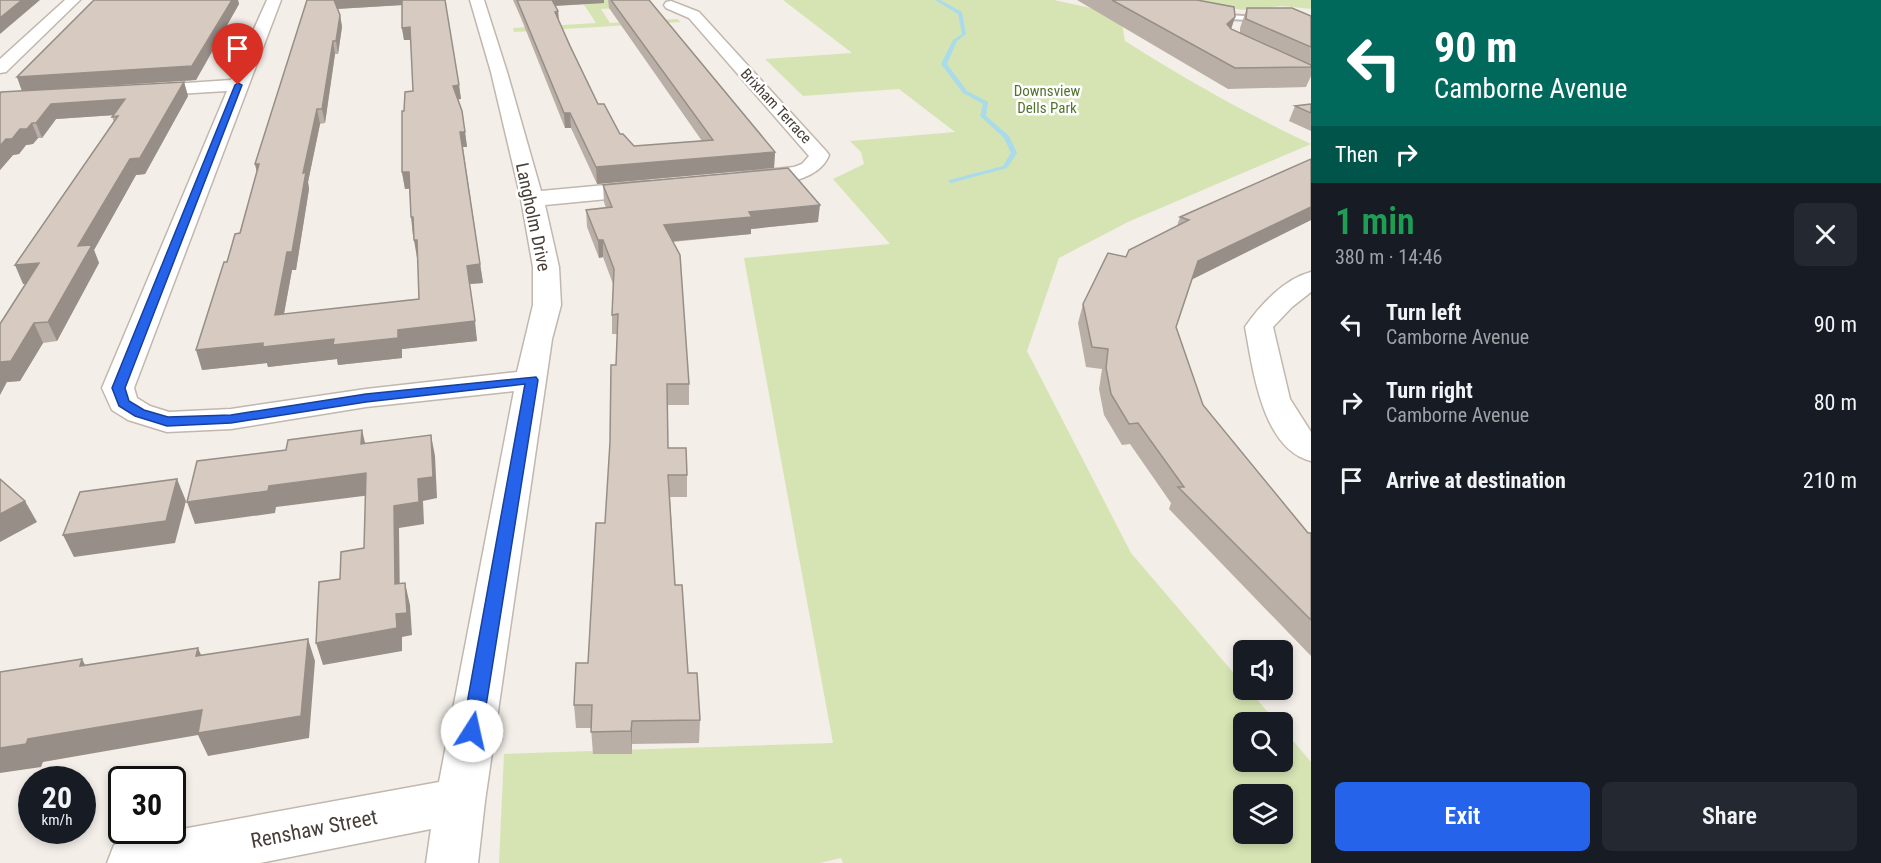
<!DOCTYPE html>
<meta charset="utf-8">
<style>
body{margin:0;font-family:"Roboto Condensed",sans-serif;background:#242831;color:#f1f3f6;height:100vh;display:flex;flex-direction:column;font-size:22px;white-space:nowrap}
*{box-sizing:border-box;margin:0}
p{font-size:20px;color:#9ea1a6}
.icon{flex:none;width:33px;height:33px;fill:none;stroke:currentColor;stroke-width:2;stroke-linecap:round;stroke-linejoin:round}
.map{position:relative;flex:1;overflow:hidden}
.sheet{display:flex;flex-direction:column;background:#171b24;width:570px}
.sheet>*{flex:none}
.banner{background:#00695c;color:#fff;overflow:hidden}
.tools{position:absolute;left:1233px;top:640px;display:grid;gap:12px}
.tools a{display:grid;place-items:center;width:60px;height:60px;border-radius:9px;background:#171b24;box-shadow:0 3px 9px #0003;font-size:30px}
.speed{position:absolute;left:18px;top:766px;display:flex;gap:12px;font-size:30px;font-weight:700;text-align:center}
.speed>*{display:grid;place-content:center;width:78px;height:78px;border-radius:50%;background:#171b24;box-shadow:0 3px 9px #0003;line-height:1}
.speed small{font-size:15px;font-weight:400}
.speed .limit{border:3px solid #111;border-radius:9px;background:#fff;color:#111}
.pin{position:absolute;display:grid;place-items:center;width:51px;height:51px;color:#fff;margin:-62px -26px;border-radius:50% 50% 50% 0;rotate:-45deg;box-shadow:0 0 6px #0007}
.pin .icon{rotate:45deg}
.me{position:absolute;width:66px;margin:-33px;rotate:10deg;stroke-linejoin:round;filter:drop-shadow(0 0 4px #0008)}
.turn{display:flex;align-items:center;gap:21px;height:126px;padding:0 24px;font-size:27px}
.turn .icon{width:78px;height:78px;stroke-width:2.5}
.turn b{display:block;font-size:42px;line-height:51px}
.then{display:flex;align-items:center;height:57px;padding:0 24px;background:#0003;gap:12px;font-size:22px}
.round{display:grid;place-items:center;flex:none;width:63px;height:63px;border-radius:9px;background:#242831}
.overview{display:flex;align-items:center;justify-content:space-between;height:102px;padding:0 24px}
h1{font-size:36px;font-weight:600;line-height:45px;color:#1e9e55}
.cta{display:flex;gap:12px;margin-top:auto;padding:12px 24px}
.cta a{flex:1;height:69px;border-radius:9px;background:#2563eb;color:#fff;font-size:24px;font-weight:600;line-height:69px;text-align:center}
.cta a+a{background:#242831;color:#f1f3f6}
ul{padding:0;list-style:none}
li{display:flex;align-items:center;gap:18px;height:78px;padding:0 24px}
li div{flex:1}
li b{display:block;font-size:22px}
li em{font-style:normal}
main{display:flex;flex:1;min-height:0}
.map>svg:first-child{display:block}
.green{fill:#d6e4b4;fill-rule:evenodd}
.lines{fill:none;stroke-linecap:round;stroke-linejoin:round}
.stream{fill:#a9dbeb;fill-rule:evenodd}
.lane-casing{stroke:#c1b7ae;stroke-width:4}
.street-casing{stroke:#c1b7ae;stroke-width:3}
.lane{fill:#fff;fill-rule:evenodd}
.street{fill:#fff;fill-rule:evenodd}
.wall{fill:#b9afa6;fill-rule:evenodd}
.shaded-wall{fill:#968e87}
.building{fill:#d7cbc1;stroke:#968e87;stroke-width:1.5}
.route{fill:#2563eb;stroke:#184099;stroke-width:1.5}
.labels{text-anchor:middle;stroke-width:5;stroke-linejoin:round;paint-order:stroke}
.far-park-label{font-size:15px;fill:#54732f;stroke:#fff}
.far-street-label{font-size:15px;fill:#463e37;stroke:#fff}
.street-label{font-size:18px;fill:#463e37;stroke:#fff}
.near-street-label{font-size:21px;fill:#463e37;stroke:#fff}
</style>
<main>
<div class="map">
<svg width="1311" height="863" viewBox="0 0 1311 863">
<rect width="100%" height="100%" fill="#f3eee8"/>
<g class="green">
<polygon points="581,0 651,0 646,2 644,7 601,9 610,23 677,19 681,22 514,32 513,28 596,23"/>
<path d="M783,0H1054L1178,27L1121,17L1125,41C1185,79 1247,114 1311,144L1128,222L1059,258L1027,351L1131,553L1243,684L1244,690H1249L1277,723H1244V762H1282L1283,729L1311,762V863H843L841,858L820,863H499L504,754L833,743L744,258L890,244L833,179L864,164L861,152L850,141L955,132L899,89L803,96L765,59L852,53ZM1244,795H1282V834H1244Z"/>
<polygon points="1149,0 1311,0 1311,9 1282,6 1246,10"/>
</g>
<g class="lines">
<polygon class="stream" points="935,0 940,0 962,12 966,34 957,41 947,64 967,91 988,102 986,116 1009,136 1017,153 1007,168 951,183 948,181 949,180 1003,166 1011,153 1004,138 980,116 983,104 963,93 941,64 953,40 962,34 958,14"/>
<defs>
<polygon id="lane" points="1211,14 1311,20 1311,24 1214,18"/>
<g id="street">
<polygon points="65,0 80,0 6,72 0,73 0,59"/>
<polygon points="267,0 281,0 134,388 137,398 150,406 169,412 231,409 366,389 517,372 533,305 533,267 521,199 491,72 470,0 484,0 507,72 541,191 649,181 657,183 660,188 657,193 649,195 545,205 559,267 561,305 552,339 485,801 478,863 426,863 431,829 260,863 107,863 114,845 133,838 439,782 514,391 366,407 231,429 167,432 128,420 112,410 102,388 227,91 143,96 137,95 134,91 137,87 143,86 231,80"/>
<path d="M671,1L699,12L826,151L829,155C819,183 766,189 740,183L737,178L740,173L794,167L802,164L809,156L689,18L666,8L664,5L666,2Z"/>
<path d="M1311,272V292L1292,307L1273,327L1290,399L1311,432V461C1262,449 1253,369 1245,327C1260,305 1284,279 1311,272Z"/>
</g>
</defs>
<use href="#lane" class="lane-casing"/>
<use href="#street" class="street-casing"/>
<use href="#lane" class="lane"/>
<use href="#street" class="street"/>
</g>
<g class="wall">
<polygon points="238,0 239,4 196,80 41,90 184,82 188,96 145,174 136,175 94,250 99,263 57,341 43,343 20,381 7,382 26,284 23,284 114,122 112,117 114,115 56,119 42,138 38,138 33,144 26,145 19,154 13,155 0,170 0,94 22,91 17,77"/>
<path d="M307,0H445L461,99H458L465,132L467,147H463L483,283L469,284L477,341L402,349V358L338,365L337,359L268,367L267,363L202,370L227,262L240,233L257,173L255,164ZM402,5V28L404,40H411L413,91L404,111L402,172L405,189H409L413,235L418,258L419,299L284,314L292,270H296L309,189L308,182L320,124L325,123L335,54H338L342,27L340,15L338,9Z"/>
<polygon points="513,0 604,0 604,3 556,6 558,11 559,21 598,104 620,134 634,146 702,141 609,8 608,0 649,0 775,152 774,168 597,184 571,128 565,128 521,18"/>
<polygon points="1077,0 1197,0 1235,17 1231,29 1240,33 1240,28 1247,8 1311,16 1311,76 1306,87 1228,89"/>
<polygon points="1311,104 1311,131 1289,121 1295,106"/>
<polygon points="1311,159 1311,220 1192,279 1176,327 1203,405 1308,533 1311,533 1311,656 1169,509 1171,503 1130,444 1122,445 1104,415 1099,389 1102,369 1086,367 1078,323 1083,304 1126,257 1177,226 1180,217"/>
<polygon points="603,185 818,222 751,229 751,234 673,242 689,384 689,405 667,405 668,448 687,475 687,497 670,497 675,585 688,673 700,720 699,743 632,744 632,754 593,754 591,728 576,728 574,705 588,663 605,523 616,365 617,334 612,334 612,315 613,284 603,257 599,258 587,227 586,210 606,208 604,202"/>
</g>
<g class="shaded-wall">
<polygon points="22,0 40,0 0,34 0,18"/>
<polygon points="232,0 238,0 239,4 196,80 22,91 17,77"/>
<polygon points="334,0 402,0 403,5 335,9"/>
<polygon points="550,0 604,0 604,3 550,6"/>
<polygon points="558,11 559,23 555,12"/>
<polygon points="340,15 342,27 338,54 336,41"/>
<polygon points="1235,17 1229,35 1227,24"/>
<polygon points="410,27 412,40 404,40 402,28"/>
<polygon points="333,41 335,54 325,123 322,109"/>
<polygon points="184,82 188,96 145,174 136,175 94,250 99,263 57,341 48,322 78,246 130,159"/>
<polygon points="459,85 461,99 454,100 453,86"/>
<polygon points="125,99 130,114 56,119 42,138 36,123 51,104"/>
<polygon points="317,109 320,124 308,182 309,189 296,270 292,270 280,335 275,315 303,173"/>
<polygon points="564,113 570,113 571,128 565,128"/>
<polygon points="32,123 38,138 33,144 26,145 19,154 13,155 0,170 0,146 6,139 20,129"/>
<polygon points="460,132 465,132 467,147 462,147"/>
<polygon points="775,152 774,168 597,184 596,167"/>
<polygon points="255,164 259,164 259,180"/>
<polygon points="402,172 409,172 411,188 405,189"/>
<polygon points="820,205 818,222 751,229 751,234 664,242 664,225 749,212"/>
<polygon points="1311,207 1311,220 1191,280 1198,261"/>
<polygon points="411,217 413,217 416,235 413,235"/>
<polygon points="414,240 417,240 417,258"/>
<polygon points="598,240 603,240 603,257 599,258"/>
<polygon points="39,263 47,282 23,284 15,265"/>
<polygon points="480,264 483,283 469,284 467,266"/>
<polygon points="475,321 477,341 402,349 402,358 338,365 337,359 268,367 267,363 202,370 196,350"/>
<polygon points="34,323 43,343 20,381 7,382 0,395 0,362"/>
<polygon points="362,430 367,451 361,444"/>
<polygon points="431,435 435,456 437,498 423,501 424,524 399,528 400,606 395,584 394,506 418,479"/>
<polygon points="366,473 371,495 276,507 275,513 195,524 187,502 269,486"/>
<polygon points="177,479 186,501 175,543 74,557 63,535"/>
<polygon points="25,501 37,522 0,542 0,514"/>
<polygon points="405,583 410,605 412,635 402,637 402,651 323,665 316,643 396,614"/>
<polygon points="308,639 315,661 309,738 208,756 198,735 43,762 41,767 0,773 0,748 28,739"/>
<polygon points="198,648 208,671 196,656"/>
<polygon points="82,659 94,682 80,666"/>
<polygon points="632,721 632,754 631,731"/>
</g>
<g class="building">
<polygon points="0,0 22,0 0,18"/>
<polygon points="94,0 232,0 192,66 17,77"/>
<polygon points="307,0 334,0 340,15 336,41 333,41 322,109 317,109 303,173 306,172 292,252 287,252 275,315 419,299 417,240 414,240 413,217 411,217 409,172 402,172 402,111 404,111 405,92 413,91 410,27 402,28 402,0 445,0 459,85 453,86 462,111 465,132 460,132 480,264 467,266 475,321 398,330 398,338 333,345 334,339 263,347 263,343 196,350 224,262 227,262 235,234 240,233 259,164 255,164"/>
<polygon points="517,0 552,0 558,11 555,12 570,46 598,104 604,104 620,134 623,134 634,146 713,140 611,0 649,0 775,152 596,167 570,113 564,113"/>
<polygon points="1112,0 1197,0 1234,7 1235,17 1227,24 1231,29 1311,65 1311,67 1235,68"/>
<polygon points="1247,8 1292,8 1311,16 1311,47 1246,19"/>
<polygon points="184,82 140,158 130,159 78,246 92,245 48,322 34,323 11,361 0,362 0,324 39,263 15,265 118,116 112,117 125,99 51,104 36,123 32,123 27,129 20,129 12,139 6,139 0,146 0,94 1,92"/>
<polygon points="1311,104 1311,113 1295,106"/>
<polygon points="1311,159 1311,207 1198,261 1176,327 1203,405 1308,533 1311,533 1311,620 1178,487 1184,487 1138,423 1129,424 1111,394 1106,368 1108,349 1092,347 1083,304 1108,253 1126,257 1129,250 1189,220 1180,217"/>
<polygon points="788,168 820,205 749,212 752,217 664,225 680,255 689,384 667,384 668,448 686,448 687,475 668,475 675,585 682,585 688,673 697,673 700,720 632,721 631,731 591,732 592,705 574,705 576,663 588,663 596,523 605,523 610,442 611,365 616,365 618,314 612,315 614,269 603,240 598,240 586,210 612,207 603,185"/>
<polygon points="362,430 361,444 431,435 433,477 418,479 419,502 394,506 395,584 405,583 407,613 396,614 397,628 316,643 319,582 340,579 341,552 364,548 366,473 269,486 268,491 187,502 197,461 286,450 288,440"/>
<polygon points="0,479 25,501 0,514"/>
<polygon points="177,479 166,521 63,535 80,492"/>
<polygon points="308,639 301,716 198,733 202,710 28,739 26,744 0,748 0,672 82,659 80,666 198,648 196,656"/>
</g>
<polygon class="route" points="238,83 242,85 125,388 129,401 144,410 168,417 231,415 366,394 536,377 538,380 482,731 479,736 472,739 465,736 462,731 525,384 366,402 231,423 167,426 135,416 119,406 112,388 235,85"/>
<g class="labels">
<g class="far-park-label">
<text x="1047" y="96">Downsview<tspan x="1047" dy="17">Dells Park</tspan></text>
</g>
<g class="far-street-label">
<text transform="translate(776 106) rotate(47)" y="5">Brixham Terrace</text>
</g>
<g class="street-label">
<text transform="translate(533 217) rotate(78)" y="6">Langholm Drive</text>
</g>
<g class="near-street-label">
<text transform="translate(314 829) rotate(-11)" y="7">Renshaw Street</text>
</g>
</g>
</svg>
<div class="tools">
<a><svg class="icon" aria-label="sound" viewBox="0 0 24 24"><path d="M4 9h4l5-4v14l-5-4H4zM17 9q2 3 0 6"/></svg></a>
<a><svg class="icon" aria-label="search" viewBox="0 0 24 24"><circle cx="10" cy="10" r="6"/><path d="M15 15l6 6"/></svg></a>
<a><svg class="icon" aria-label="layers" viewBox="0 0 24 24"><path d="M12 4l9 5-9 5-9-5zM3 14l9 5 9-5"/></svg></a>
</div>
<div class="speed"><div>20<small>km/h</small></div><div class="limit">30</div></div>
<div class="pin" style="left:238px;top:85px;background:#d93025"><svg class="icon" aria-label="arrive" viewBox="0 0 24 24"><path d="M6 21V4h12l-3 4 3 4H6"/></svg></div>
<svg class="me" style="left:472px;top:731px" viewBox="-20 -20 40 40"><circle r="19" fill="#fff"/><path d="M0-13L10 11 0 6-10 11z" fill="#2563eb"/></svg>
</div>
<section class="sheet">
<div class="banner">
<div class="turn"><svg class="icon" aria-label="left" viewBox="0 0 24 24"><path d="M17 20v-9H6M10 6l-5 5 5 5"/></svg><div><b>90 m</b>Camborne Avenue</div></div>
<div class="then">Then<svg class="icon" aria-label="right" viewBox="0 0 24 24"><path d="M7 20v-9h11M14 6l5 5-5 5"/></svg></div>
</div>
<div class="overview"><div><h1>1 min</h1><p>380 m · 14:46</p></div><a class="round"><svg class="icon" aria-label="close" viewBox="0 0 24 24"><path d="M6 6l12 12M18 6L6 18"/></svg></a></div>
<ul>
<li><svg class="icon" aria-label="left" viewBox="0 0 24 24"><path d="M17 20v-9H6M10 6l-5 5 5 5"/></svg><div><b>Turn left</b><p>Camborne Avenue</p></div><em>90 m</em></li>
<li><svg class="icon" aria-label="right" viewBox="0 0 24 24"><path d="M7 20v-9h11M14 6l5 5-5 5"/></svg><div><b>Turn right</b><p>Camborne Avenue</p></div><em>80 m</em></li>
<li><svg class="icon" aria-label="arrive" viewBox="0 0 24 24"><path d="M6 21V4h12l-3 4 3 4H6"/></svg><div><b>Arrive at destination</b></div><em>210 m</em></li>
</ul>
<div class="cta"><a>Exit</a><a>Share</a></div>
</section>
</main>
